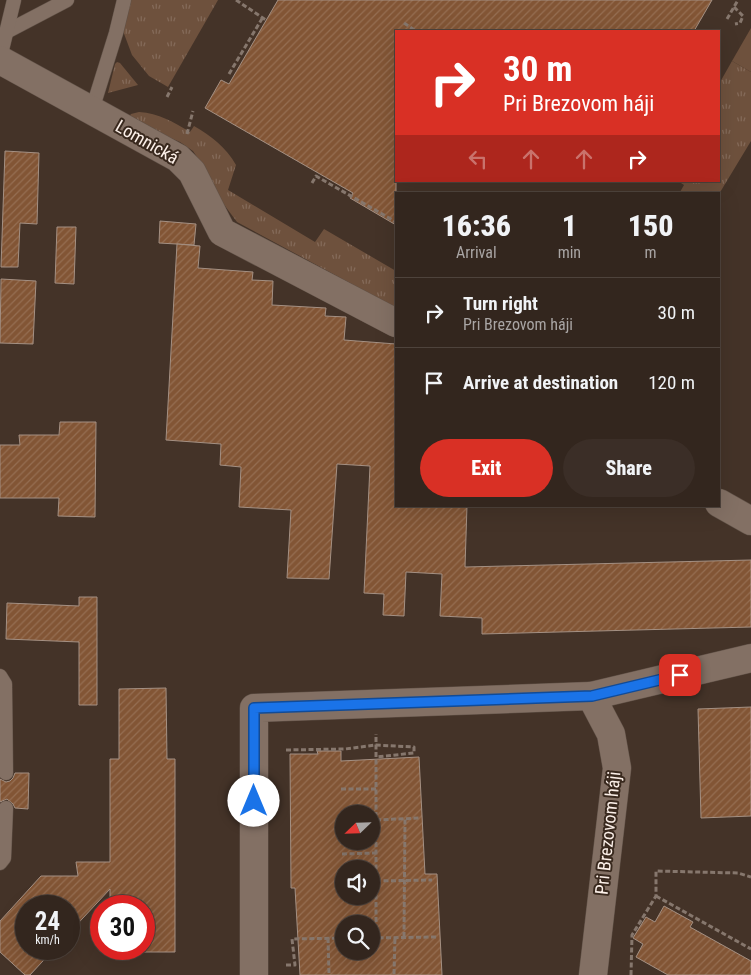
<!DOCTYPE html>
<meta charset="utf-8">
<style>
body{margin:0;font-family:"Roboto Condensed",sans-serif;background:#3b2e27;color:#f1f3f6;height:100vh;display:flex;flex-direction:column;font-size:19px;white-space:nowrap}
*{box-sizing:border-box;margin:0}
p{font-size:16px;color:#a9a5a4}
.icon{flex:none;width:28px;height:28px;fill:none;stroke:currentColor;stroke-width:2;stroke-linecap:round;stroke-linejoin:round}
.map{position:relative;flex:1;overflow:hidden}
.details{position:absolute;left:395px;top:192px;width:325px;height:315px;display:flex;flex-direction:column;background:#33261e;border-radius:0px;box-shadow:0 5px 20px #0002,0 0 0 1px #4e433c}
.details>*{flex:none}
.hud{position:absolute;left:395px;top:30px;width:325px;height:152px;border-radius:0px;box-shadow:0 5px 20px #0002,0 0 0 1px #4e433c;background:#d93025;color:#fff;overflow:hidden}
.needle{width:32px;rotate:247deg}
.fabs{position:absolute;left:335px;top:805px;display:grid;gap:10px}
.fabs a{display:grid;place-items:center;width:45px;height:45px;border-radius:50%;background:#33261e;box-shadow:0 5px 20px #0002,0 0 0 1px #4e433c;font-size:25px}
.speed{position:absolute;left:15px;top:895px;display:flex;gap:10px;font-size:25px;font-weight:700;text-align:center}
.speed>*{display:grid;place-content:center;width:65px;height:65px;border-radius:50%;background:#33261e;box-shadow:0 5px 20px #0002,0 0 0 1px #4e433c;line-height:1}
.speed small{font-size:12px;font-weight:400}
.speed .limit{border:8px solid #d22;background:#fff;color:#111}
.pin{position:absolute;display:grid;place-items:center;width:42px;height:42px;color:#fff;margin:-21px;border-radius:10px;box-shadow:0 2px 8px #0006}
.me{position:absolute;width:55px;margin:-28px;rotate:0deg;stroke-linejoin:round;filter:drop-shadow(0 0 4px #0008)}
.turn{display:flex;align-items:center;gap:18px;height:105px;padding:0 25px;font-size:22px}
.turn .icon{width:65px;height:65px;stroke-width:2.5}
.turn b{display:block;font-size:35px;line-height:42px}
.lanes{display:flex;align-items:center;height:48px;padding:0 25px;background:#0003;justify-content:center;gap:25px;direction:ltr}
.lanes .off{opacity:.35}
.eta{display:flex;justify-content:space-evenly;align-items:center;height:85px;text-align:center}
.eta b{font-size:30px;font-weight:800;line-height:35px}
.primary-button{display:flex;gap:10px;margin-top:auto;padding:10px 25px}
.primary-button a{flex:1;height:58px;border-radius:30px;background:#d93025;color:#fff;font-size:20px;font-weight:800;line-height:58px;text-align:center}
.primary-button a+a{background:#3b2e27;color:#f1f3f6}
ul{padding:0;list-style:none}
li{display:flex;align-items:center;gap:15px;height:70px;padding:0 25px;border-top:1px solid #4e433c}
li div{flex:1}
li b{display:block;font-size:19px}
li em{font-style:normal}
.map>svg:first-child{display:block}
.grass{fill:url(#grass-tufts)}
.pitch{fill:#6e513d}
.building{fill:url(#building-hatch);stroke:#a49083;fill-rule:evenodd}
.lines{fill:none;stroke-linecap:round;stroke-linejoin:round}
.service-casing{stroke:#615248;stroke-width:15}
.minor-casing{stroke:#615248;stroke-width:29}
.path{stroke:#86776d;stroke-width:3;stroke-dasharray:5 2.5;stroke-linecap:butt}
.service{stroke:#837064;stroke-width:14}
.minor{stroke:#837064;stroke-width:28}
.route-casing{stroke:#114b97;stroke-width:12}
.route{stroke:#1a73e8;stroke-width:9}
.labels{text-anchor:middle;stroke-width:4;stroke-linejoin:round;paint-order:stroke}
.street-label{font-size:18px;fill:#fcf0e9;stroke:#39291e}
</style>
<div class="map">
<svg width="751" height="975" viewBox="0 0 751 975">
<defs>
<pattern id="grass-tufts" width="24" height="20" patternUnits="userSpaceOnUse" patternTransform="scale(1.25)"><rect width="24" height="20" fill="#6e513d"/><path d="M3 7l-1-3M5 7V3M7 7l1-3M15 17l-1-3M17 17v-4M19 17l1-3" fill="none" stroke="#846a59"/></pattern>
<pattern id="building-hatch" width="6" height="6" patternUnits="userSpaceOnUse" patternTransform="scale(1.25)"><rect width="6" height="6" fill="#825535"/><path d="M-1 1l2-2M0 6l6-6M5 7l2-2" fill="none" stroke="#956e52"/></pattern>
</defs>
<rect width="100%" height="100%" fill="#443328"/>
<g class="grass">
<polygon points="131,0 218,0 168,87 149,76 132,55 123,31"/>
<polygon points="732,61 751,72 751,141 719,194 679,194 684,185 678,181 719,181 719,84"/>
<polygon points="117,62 120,63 138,85 108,93 115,64"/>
<path d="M139,112C159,113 173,122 190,132L194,126C211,136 226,147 236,165L228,190L315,242L324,229L396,271V308L237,222L222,202L207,172L193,151L180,142L127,120L131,114Z"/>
</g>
<polygon class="pitch" points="751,28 751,72 732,61"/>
<g class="building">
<polygon points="278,0 712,0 694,31 396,31 396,225 350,198 353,193 205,108 221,80 229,84"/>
<polygon points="5,151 39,153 37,224 20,223 18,267 1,267"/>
<polygon points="160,221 196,224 194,245 159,243"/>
<polygon points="57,227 76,227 74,284 55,283"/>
<polygon points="177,244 200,246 198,268 253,272 252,280 273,281 272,305 326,308 325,316 346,317 344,340 396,344 396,506 467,506 465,567 751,560 751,627 482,634 482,618 440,616 442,574 406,572 404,616 383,615 384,594 364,593 370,466 337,464 329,579 287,578 291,510 239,507 241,467 220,465 221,444 166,440"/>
<polygon points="1,279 36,281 33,344 0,343"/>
<polygon points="60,422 96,422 95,517 58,516 59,498 0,498 0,445 20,445 19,435 59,435"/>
<polygon points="79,597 97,597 97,705 79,705 79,642 6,639 7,603 79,606"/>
<polygon points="166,688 167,759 175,759 175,952 144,952 144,906 110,906 110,889 69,933 69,906 26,906 26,949 54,949 30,975 25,975 0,952 0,921 41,876 78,876 76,862 110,862 110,759 119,759 119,689"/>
<polygon points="751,707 751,816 701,818 698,709"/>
<path d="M317,751H341V761L419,757L425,874H437L442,975H300L295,888H291L290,754H318ZM344,814H371V841H344ZM344,869H371V896H344ZM344,924H371V951H344Z"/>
<polygon points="15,773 29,773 28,809 15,808 13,804 7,799 0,802 0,779 6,782 10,781 13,778"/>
<polygon points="664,906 693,922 690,927 751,961 751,975 668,975 636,957 643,944 633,938 646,917 655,922"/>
</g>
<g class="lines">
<defs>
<g id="service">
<polyline points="6,32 67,0"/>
<polyline points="0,58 14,0"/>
<polyline points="92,110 116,33 124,0"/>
<polyline points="0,676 5,684 6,773"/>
<polyline points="0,863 4,858 6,808"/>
</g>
<g id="minor">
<polyline points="0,60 178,158 192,172 222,232 396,323"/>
<polyline points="719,503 751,521"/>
<polyline points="254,975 254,708 591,696"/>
<polyline points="593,975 617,768 611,734 591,696 751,658"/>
</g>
</defs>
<use href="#service" class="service-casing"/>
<use href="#minor" class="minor-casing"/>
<g class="path">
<polyline points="236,0 266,20"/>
<polyline points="734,7 743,16 740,23 735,24"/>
<polyline points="727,19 738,0"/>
<polyline points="404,23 416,31"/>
<polyline points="229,74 263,17"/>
<polyline points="167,97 172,87"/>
<polyline points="187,134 193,111"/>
<polyline points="312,183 316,176 396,222"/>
<polyline points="286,750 345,749 376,745 414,747 414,753 376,757"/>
<polyline points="341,789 376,789"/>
<polyline points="376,820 420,818"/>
<polyline points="342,854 376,853"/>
<polyline points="376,881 432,880"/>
<polyline points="656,896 751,949"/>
<polyline points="376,937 376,734"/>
<polyline points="404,937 405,819"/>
<polyline points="328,938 329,974"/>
<polyline points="371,938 436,937"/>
<polyline points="286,965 295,965 292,939 344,938"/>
<polyline points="394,974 395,937"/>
<polyline points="631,975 632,935 656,896 656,871 738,873 751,877"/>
</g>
<use href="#service" class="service"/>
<use href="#minor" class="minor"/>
</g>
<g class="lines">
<defs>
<polyline id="route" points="254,801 254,708 592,696 680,675"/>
</defs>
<use href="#route" class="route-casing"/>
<use href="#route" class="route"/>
</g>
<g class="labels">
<g class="street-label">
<text transform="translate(147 142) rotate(30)" y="6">Lomnická</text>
<text transform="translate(608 833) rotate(-84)" y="6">Pri Brezovom háji</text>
</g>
</g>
</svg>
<div class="fabs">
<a><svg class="needle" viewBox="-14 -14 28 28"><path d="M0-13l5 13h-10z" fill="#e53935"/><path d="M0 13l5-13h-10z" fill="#a9a5a4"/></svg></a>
<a><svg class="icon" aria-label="sound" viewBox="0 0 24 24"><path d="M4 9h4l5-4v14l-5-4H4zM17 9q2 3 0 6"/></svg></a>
<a><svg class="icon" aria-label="search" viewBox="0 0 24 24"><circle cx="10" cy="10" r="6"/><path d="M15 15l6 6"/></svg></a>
</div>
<div class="speed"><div>24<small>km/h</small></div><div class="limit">30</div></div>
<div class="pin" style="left:680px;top:675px;background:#d93025"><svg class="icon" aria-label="arrive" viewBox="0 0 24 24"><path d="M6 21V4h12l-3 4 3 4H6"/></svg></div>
<svg class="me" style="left:254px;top:801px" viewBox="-20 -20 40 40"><circle r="19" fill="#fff"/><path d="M0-13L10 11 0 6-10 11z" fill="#1a73e8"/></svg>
<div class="hud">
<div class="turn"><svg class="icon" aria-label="right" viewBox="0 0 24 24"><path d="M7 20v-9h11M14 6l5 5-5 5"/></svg><div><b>30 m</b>Pri Brezovom háji</div></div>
<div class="lanes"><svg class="icon off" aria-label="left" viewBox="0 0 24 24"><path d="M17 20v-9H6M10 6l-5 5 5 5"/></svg><svg class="icon off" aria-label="ahead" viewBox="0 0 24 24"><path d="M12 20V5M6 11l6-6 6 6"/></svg><svg class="icon off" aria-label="ahead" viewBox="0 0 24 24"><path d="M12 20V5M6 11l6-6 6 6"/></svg><svg class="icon" aria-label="right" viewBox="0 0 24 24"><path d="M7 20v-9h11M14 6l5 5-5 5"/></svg></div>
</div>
<section class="details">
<div class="eta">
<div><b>16:36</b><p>Arrival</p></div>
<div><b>1</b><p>min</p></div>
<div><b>150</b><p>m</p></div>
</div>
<ul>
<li><svg class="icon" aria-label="right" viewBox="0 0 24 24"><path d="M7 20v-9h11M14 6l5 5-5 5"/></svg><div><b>Turn right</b><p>Pri Brezovom háji</p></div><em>30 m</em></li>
<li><svg class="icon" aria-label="arrive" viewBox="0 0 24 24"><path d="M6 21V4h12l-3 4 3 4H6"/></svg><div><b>Arrive at destination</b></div><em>120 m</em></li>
</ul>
<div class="primary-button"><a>Exit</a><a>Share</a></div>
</section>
</div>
